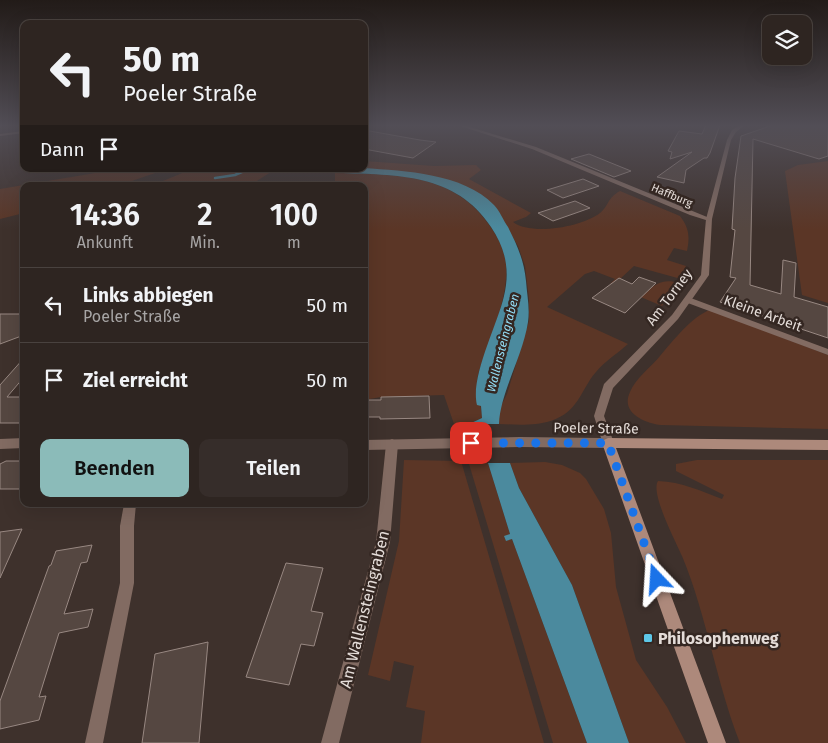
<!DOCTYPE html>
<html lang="de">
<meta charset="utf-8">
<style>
body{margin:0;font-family:"Fira Sans",sans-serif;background:#362d2a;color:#f1f3f6;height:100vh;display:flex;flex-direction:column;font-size:19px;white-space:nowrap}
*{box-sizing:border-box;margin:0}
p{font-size:16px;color:#a7a5a5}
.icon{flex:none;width:28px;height:28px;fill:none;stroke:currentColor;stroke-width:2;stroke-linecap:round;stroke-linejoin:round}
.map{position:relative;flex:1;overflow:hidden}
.drawer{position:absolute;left:20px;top:182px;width:348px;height:325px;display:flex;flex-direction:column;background:#2e2521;border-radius:10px;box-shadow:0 5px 20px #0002,0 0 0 1px #49423f}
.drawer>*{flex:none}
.guide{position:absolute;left:20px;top:20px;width:348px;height:152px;border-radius:10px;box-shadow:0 5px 20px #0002,0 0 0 1px #49423f;background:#2e2521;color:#f1f3f6;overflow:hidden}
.fabs{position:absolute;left:762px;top:15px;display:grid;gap:10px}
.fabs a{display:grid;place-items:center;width:50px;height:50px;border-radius:10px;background:#2e2521;box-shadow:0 5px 20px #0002,0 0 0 1px #49423f;font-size:25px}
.pin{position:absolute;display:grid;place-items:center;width:42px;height:42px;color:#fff;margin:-21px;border-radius:10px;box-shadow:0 2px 8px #0006}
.me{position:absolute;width:55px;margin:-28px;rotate:340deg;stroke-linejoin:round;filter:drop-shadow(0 0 4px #0008)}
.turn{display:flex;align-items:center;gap:18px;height:105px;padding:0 20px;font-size:22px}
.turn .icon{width:65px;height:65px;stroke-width:2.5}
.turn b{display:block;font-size:35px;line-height:42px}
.then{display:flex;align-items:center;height:48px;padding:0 20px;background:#0003;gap:10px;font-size:19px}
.eta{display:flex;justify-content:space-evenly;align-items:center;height:85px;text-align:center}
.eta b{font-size:30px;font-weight:600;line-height:35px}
.cta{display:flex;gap:10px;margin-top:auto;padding:10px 20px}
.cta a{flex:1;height:58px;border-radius:10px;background:#8bbbb9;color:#111;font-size:20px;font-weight:600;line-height:58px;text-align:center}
.cta a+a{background:#362d2a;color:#f1f3f6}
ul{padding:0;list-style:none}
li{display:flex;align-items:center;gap:15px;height:75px;padding:0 20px;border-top:1px solid #49423f}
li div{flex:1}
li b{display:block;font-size:19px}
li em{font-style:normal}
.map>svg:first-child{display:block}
.green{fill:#5b3626}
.water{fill:#4b8a9e}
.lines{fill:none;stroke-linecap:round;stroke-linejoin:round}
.stream{stroke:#4b8a9e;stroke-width:2.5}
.building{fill:#554741;stroke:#988882}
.minor{fill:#826b62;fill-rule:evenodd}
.tertiary{fill:#826b62;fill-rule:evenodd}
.secondary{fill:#ad897b;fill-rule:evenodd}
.route{stroke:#1a73e8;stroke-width:9;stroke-dasharray:0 16.2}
.poi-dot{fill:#5dc7e8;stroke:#342722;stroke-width:2}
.labels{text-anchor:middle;stroke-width:5;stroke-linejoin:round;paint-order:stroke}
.far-street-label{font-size:11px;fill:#e4dcd8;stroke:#342722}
.far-water-label{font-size:12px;font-style:italic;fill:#94def7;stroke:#342722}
.street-label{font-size:14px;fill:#e4dcd8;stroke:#342722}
.near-street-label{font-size:16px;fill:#e4dcd8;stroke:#342722}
.near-poi-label{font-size:16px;font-weight:bold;fill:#e4dcd8;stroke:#342722;text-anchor:start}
</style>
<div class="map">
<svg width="828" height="743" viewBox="0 0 828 743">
<rect width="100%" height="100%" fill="#3e312c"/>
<g class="green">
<path d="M364,161L434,166L476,165L481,170L469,179L531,213L526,217L513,222C531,236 582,227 600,213C609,206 607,198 620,191L680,216C689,228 690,236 687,251L674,248L667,260L686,266L681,279L634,266L620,279L647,292C657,282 665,279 679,283L662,306L610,284L615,279L594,271L585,274L547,307L628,344C618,353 605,361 596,372C587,382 583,394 575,404C557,428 525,425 499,424V410L507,394L529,321V299L525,266L518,246L493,205L474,191L450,181L423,175L364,168Z"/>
<polygon points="828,161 828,303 802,295 785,171 798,165"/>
<polygon points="119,169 167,169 117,186 24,186 24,213 0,219 0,189"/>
<polygon points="192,169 242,169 241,170 247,172 251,169 274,170 249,186 151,186"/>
<path d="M335,173C396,175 455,172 492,229C502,244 508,260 506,279C504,304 494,328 486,352C483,361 478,371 477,381C476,393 482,406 482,418L469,424H454L444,395L381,397L364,400V186H335Z"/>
<path d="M710,310L828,355V429L661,425C645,423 620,413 630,392C635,379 651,367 660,356C672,342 692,316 710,310Z"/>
<polygon points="404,460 461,461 544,743 421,743 425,711 406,707 414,666 394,661 390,681 368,675 399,541"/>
<path d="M697,460H828V743H740C716,682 707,616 682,556C676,542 650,493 658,481C682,482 701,491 722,499L724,495L676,471V464Z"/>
<polygon points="545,462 562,465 580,473 586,479 604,509 611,533 616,587 636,660 667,707 686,743 629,743 572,585 519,488 510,463"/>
<polygon points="488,463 510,534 506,541 512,539 587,743 553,743 469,464"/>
</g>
<g class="water">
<path d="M364,168C405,171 463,173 494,205C500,211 503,220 508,227C517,245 524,260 526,281C527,295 530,308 528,322C523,356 500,393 499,424H469L482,418L481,406L477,405C470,377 497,326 504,296C510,271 506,249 491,227C456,173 396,175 338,173C312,173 287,171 262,169Z"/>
<polygon points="488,463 510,463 519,488 572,585 629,743 587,743 512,539 506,541 504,536 510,534"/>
</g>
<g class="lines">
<polyline class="stream" points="215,178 235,175 244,171"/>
</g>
<g class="building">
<polygon points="706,125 720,125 710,153 707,158 704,158 686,170 684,183 657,177 692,152 670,159 672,152 668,151 679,131 702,134"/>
<polygon points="773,125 828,125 828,156 819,159 753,139 750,285 781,294 783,260 796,263 794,297 828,307 828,338 720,302 736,278 730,277 735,230 732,229 735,178 741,136"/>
<polygon points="364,130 420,140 436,142 413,158 364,149"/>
<polygon points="589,154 631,171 614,177 571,159"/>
<polygon points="583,179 599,186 563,198 547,190"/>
<polygon points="575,201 590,208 553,221 538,213"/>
<polygon points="639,277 656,283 625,313 592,298 619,278 632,284"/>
<polygon points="0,314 24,314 24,335 0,344"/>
<polygon points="24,358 24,377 7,397 24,397 24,423 0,423 0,385"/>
<polygon points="429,396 430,418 380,419 380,417 364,417 364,400 381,400 381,397"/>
<polygon points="6,461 24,461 24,489 0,489 0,464"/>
<polygon points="22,529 0,578 0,532"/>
<polygon points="92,545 87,562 81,563 64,614 93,609 88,627 59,633 39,697 46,696 39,720 0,729 0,701 49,566 51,565 56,551"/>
<polygon points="286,563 323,568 311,611 323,613 314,646 301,644 289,685 246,677"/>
<polygon points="208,642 199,743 142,743 155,654"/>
</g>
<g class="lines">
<g class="minor">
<polygon points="457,125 463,125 536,147 712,219 709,221 690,215 532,149"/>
<polygon points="24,131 24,133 0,136 0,134"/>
<polygon points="688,297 828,349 828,355 685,302 685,298"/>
<polygon points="392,439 396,441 398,444 390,542 339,743 321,743 376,542 386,444 388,441"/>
<polygon points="124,504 136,504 134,526 134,583 103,743 85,743 120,583 120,526"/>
</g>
<g class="tertiary">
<polygon points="740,125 745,125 736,132 731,140 712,219 709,275 678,319 613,388 604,416 614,443 612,446 608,448 520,447 364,450 364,440 520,437 601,438 594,416 604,384 672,315 701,275 706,219 727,140 732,130"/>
<polygon points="24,438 24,448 0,449 0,439"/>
</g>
<polygon class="secondary" points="608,438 828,440 828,450 616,448 726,743 708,743 602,443 604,440"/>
</g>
<linearGradient id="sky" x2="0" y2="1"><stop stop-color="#221b18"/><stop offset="0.55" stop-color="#524e56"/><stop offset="1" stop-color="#524e56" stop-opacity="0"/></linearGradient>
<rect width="828" height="229" fill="url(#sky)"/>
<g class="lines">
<polyline class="route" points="471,443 608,443 657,579"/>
</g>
<rect class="poi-dot" x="643" y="633" width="10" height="10" rx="2.5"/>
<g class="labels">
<g class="far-street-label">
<text transform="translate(672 195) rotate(23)" y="4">Haffburg</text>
</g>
<g class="far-water-label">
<text transform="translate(503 343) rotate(-76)" y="4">Wallensteingraben</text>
</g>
<g class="street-label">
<text transform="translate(669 297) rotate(-53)" y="5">Am Torney</text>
<text transform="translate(763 313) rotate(20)" y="5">Kleine Arbeit</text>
<text transform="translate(596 428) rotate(1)" y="5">Poeler Straße</text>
</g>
<g class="near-street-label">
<text transform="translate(364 609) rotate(-76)" y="6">Am Wallensteingraben</text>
</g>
<g class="near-poi-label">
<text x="658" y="644">Philosophenweg</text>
</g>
</g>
</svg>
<div class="fabs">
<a><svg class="icon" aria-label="layers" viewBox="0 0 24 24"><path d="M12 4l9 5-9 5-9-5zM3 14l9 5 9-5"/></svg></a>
</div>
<div class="pin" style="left:471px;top:443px;background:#d93025"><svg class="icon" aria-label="arrive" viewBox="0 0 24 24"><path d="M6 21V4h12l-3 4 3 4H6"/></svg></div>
<svg class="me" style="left:657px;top:579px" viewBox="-20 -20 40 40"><path d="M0-17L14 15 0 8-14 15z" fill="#1a73e8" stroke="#fff" stroke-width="4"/></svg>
<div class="guide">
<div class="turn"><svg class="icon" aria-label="left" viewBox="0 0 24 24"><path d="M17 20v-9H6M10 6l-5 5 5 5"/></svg><div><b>50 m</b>Poeler Straße</div></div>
<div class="then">Dann<svg class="icon" aria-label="arrive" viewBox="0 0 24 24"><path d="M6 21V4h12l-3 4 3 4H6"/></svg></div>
</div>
<section class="drawer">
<div class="eta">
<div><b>14:36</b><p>Ankunft</p></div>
<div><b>2</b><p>Min.</p></div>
<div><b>100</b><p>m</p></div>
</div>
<ul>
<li><svg class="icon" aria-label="left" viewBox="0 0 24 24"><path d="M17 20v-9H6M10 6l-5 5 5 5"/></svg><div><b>Links abbiegen</b><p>Poeler Straße</p></div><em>50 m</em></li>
<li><svg class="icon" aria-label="arrive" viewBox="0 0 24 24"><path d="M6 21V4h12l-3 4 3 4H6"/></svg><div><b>Ziel erreicht</b></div><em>50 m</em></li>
</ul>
<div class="cta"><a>Beenden</a><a>Teilen</a></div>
</section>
</div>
